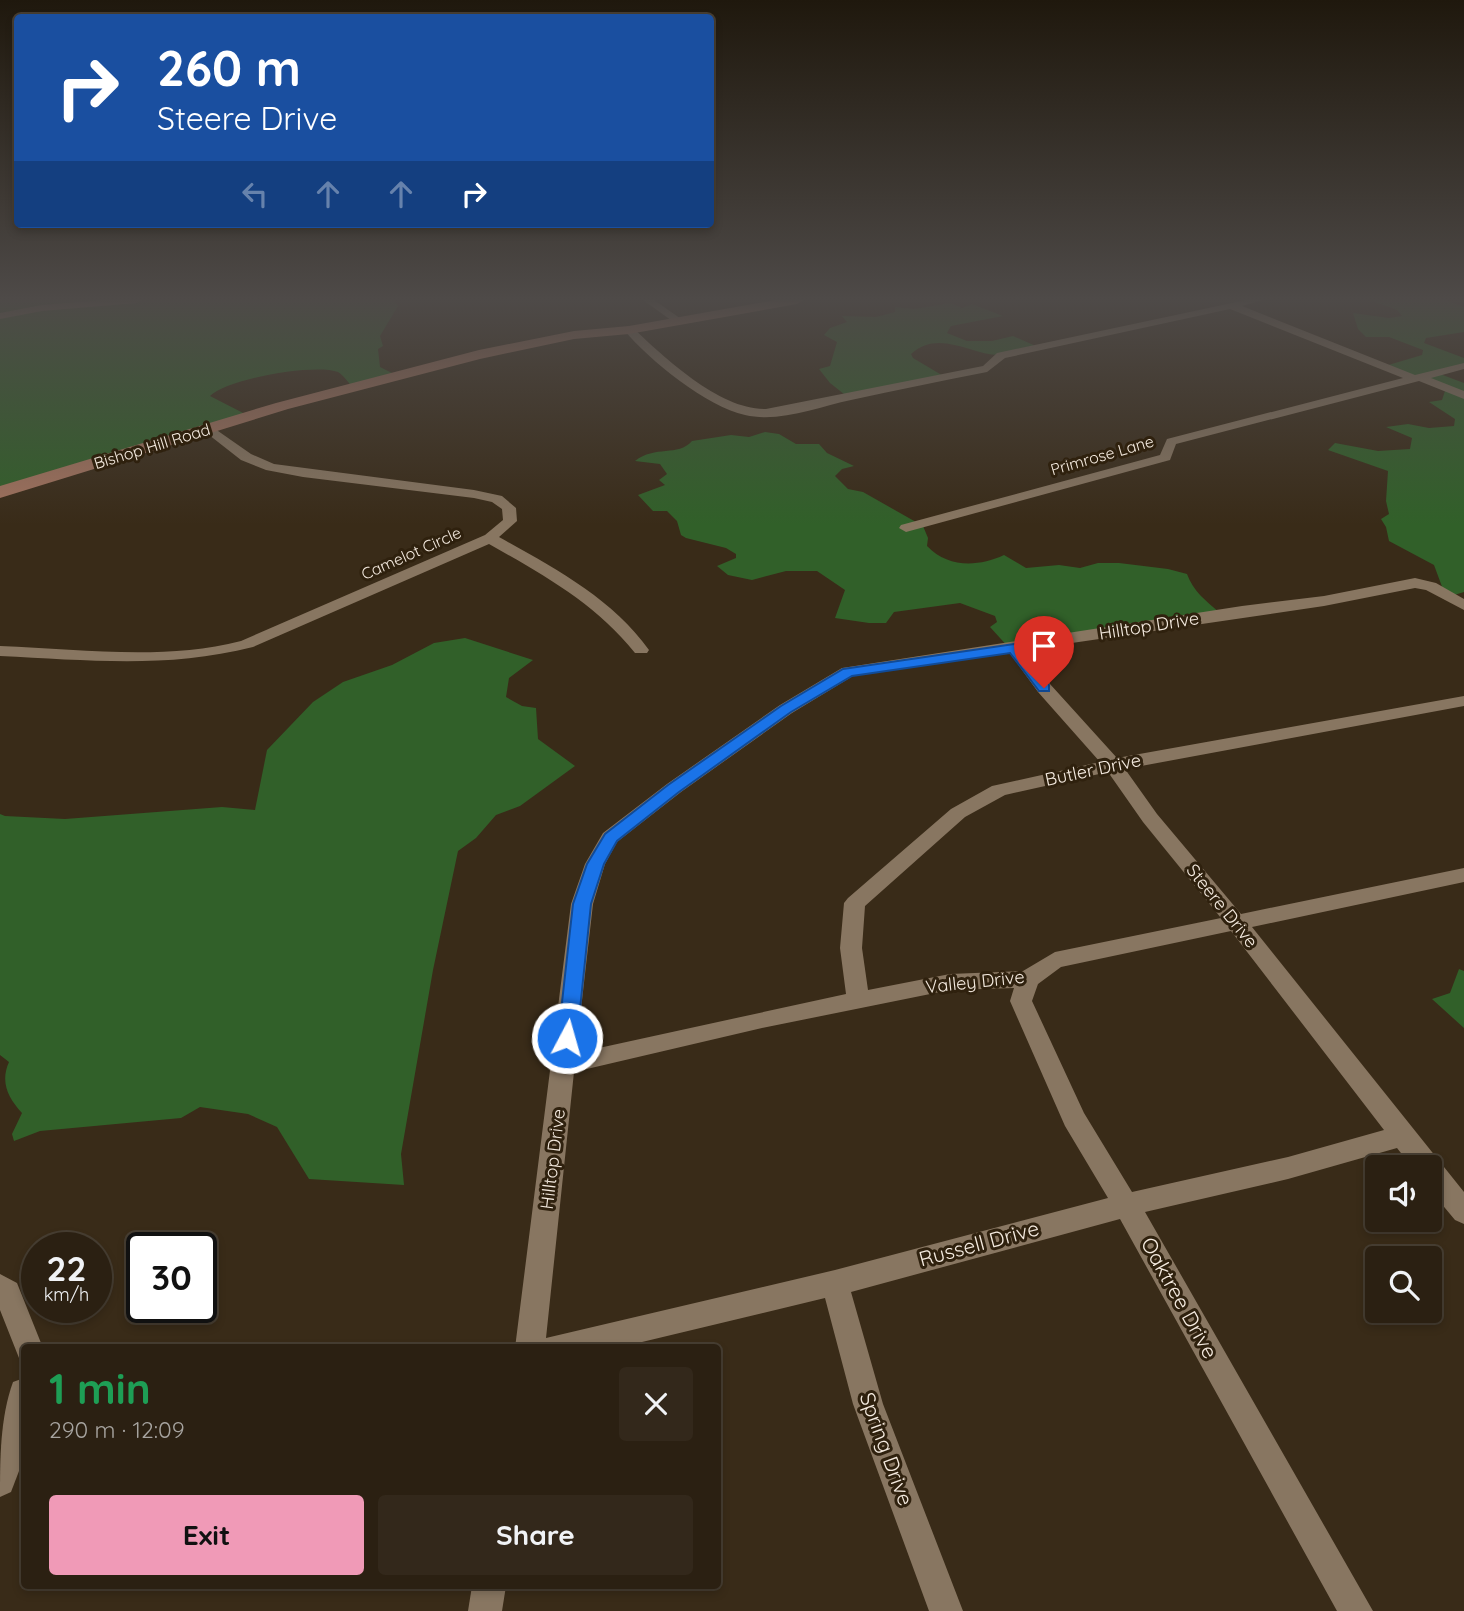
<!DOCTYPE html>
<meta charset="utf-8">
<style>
body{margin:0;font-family:Quicksand,sans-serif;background:#33281b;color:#f1f3f6;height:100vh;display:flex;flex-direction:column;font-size:26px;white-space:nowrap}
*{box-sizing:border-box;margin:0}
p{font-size:23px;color:#a6a39f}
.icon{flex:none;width:38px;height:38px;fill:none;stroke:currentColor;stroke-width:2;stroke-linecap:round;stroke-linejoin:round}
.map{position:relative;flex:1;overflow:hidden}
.drawer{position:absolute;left:21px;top:1344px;width:700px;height:245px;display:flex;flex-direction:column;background:#2b2012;border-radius:7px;box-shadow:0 4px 10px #0003,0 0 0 2px #473e32}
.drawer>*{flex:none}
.top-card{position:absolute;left:14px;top:14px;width:700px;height:214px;border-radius:7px;box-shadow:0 4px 10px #0003,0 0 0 2px #473e32;background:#1a4fa0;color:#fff;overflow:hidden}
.fabs{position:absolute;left:1365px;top:1155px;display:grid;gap:14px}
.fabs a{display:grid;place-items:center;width:77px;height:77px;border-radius:7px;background:#2b2012;box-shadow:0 4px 10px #0003,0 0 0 2px #473e32;font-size:35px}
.speed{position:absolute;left:21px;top:1232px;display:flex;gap:14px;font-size:35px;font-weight:700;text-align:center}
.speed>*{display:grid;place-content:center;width:91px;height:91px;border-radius:50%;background:#2b2012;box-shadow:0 4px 10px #0003,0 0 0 2px #473e32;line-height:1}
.speed small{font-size:18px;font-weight:400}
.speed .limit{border:4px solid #111;border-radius:10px;background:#fff;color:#111}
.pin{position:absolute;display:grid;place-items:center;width:60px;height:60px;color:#fff;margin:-72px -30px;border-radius:50% 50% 50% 0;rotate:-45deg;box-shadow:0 0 7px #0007}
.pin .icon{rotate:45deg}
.me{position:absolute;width:77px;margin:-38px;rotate:6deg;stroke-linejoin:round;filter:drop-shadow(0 0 5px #0008)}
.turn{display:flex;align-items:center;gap:24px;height:147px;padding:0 28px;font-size:32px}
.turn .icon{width:91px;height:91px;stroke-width:2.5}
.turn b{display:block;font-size:49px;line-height:60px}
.lanes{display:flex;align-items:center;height:66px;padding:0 28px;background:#0003;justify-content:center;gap:35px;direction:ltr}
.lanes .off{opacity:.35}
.round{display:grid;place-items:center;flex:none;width:74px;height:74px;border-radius:7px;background:#33281b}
.overview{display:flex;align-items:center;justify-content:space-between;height:119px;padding:0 28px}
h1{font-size:42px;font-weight:700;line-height:52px;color:#1e9e55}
.action{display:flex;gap:14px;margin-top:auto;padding:14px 28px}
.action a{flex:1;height:80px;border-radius:7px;background:#f09ab7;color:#111;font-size:28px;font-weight:700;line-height:80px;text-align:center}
.action a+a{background:#33281b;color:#f1f3f6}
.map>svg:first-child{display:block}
.green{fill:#316029}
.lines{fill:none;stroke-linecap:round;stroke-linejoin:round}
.street{fill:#887661;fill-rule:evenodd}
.secondary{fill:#a2735e;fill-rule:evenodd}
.route{fill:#1a73e8;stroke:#114b97;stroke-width:2}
.labels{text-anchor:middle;stroke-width:6;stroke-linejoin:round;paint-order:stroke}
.far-street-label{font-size:16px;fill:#f5ebe0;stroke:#2f210e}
.street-label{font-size:18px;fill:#f5ebe0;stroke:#2f210e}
.near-street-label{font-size:21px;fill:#f5ebe0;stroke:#2f210e}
</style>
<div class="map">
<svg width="1464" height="1611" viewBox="0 0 1464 1611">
<rect width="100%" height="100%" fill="#392b18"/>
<g class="green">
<path d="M0,300H394L398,306L380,336L383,346L378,349L380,367L398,376L353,388C349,383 343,375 338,372C315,363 226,379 210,396L249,416L0,493Z"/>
<polygon points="1370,300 1444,300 1464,307 1464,332 1426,338 1424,343 1464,358 1464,366 1440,374 1464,383 1464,592 1451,596 1444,592 1434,565 1389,541 1386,527 1381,519 1389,514 1386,501 1388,471 1328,450 1335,443 1378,451 1410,449 1412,438 1386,427 1408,424 1429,428 1454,426 1455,419 1429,402 1442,400 1445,391 1385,366 1422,355 1423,350 1389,337 1366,337 1358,329 1353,313 1389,318 1402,316 1397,310"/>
<path d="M951,303L962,308L972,304L1003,316L951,326L947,333L967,341H992L1013,336L1038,347C1027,350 1013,355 1000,355C973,356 939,328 911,354L913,358L945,377L849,398L830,383L819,369L830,366L837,342L824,335L830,328L847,322L842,316L876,317L895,312V307L914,309Z"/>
<path d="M765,432L779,434L796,444H819L827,453L854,466L842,469L835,476L848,489L863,492L923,526L928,538L927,546C948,568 978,567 1004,555L1026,568L1059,565L1080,568L1098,563H1119L1168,569L1187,574C1193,591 1206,601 1220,613L1010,649L990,627L997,622L995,616L960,603L894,612L886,623H869L835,618L845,590L817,571H786L752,580L728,575L717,566L736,558V554L726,548L686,538L681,535L677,521L667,511H653L638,495L665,485L659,480L667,474L660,464L635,461C655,445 678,457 692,441L731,435L749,437Z"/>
<path d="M465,638L533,660L509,678L506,697L522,706L536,708L538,739L575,766L520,806L496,815L476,838L458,851L433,970L401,1154L404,1185L309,1179L277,1127L248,1114L200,1107L181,1118L40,1131L14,1141L12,1134L22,1113C8,1098 0,1082 9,1062L0,1055V814L5,816L65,819L222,807L255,810L267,750L313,702L343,682L392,665L434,643Z"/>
<polygon points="1459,969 1464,971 1464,1028 1432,999 1450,993"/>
</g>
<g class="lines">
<g class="street">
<polygon points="105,300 142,300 137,303 42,311 0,319 0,313 42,305"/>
<polygon points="643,300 654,300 684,321 675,323"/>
<path d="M1246,300H1263L1242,306L1415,375L1464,363V369L1431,378L1464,391V399L1419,381L1176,444L1170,460L906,532L899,528L901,525L1160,455L1167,439L1403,378L1230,309L1005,358L987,372C941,381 896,390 851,400C818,407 779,423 745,415C707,407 649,360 624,330L633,328C665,358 720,410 766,409L983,366L997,353Z"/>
<path d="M208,424L251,454L274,464L474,490L502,496L516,508L517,521L499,537C554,568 612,598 649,650L647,653H635C596,604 544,575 489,544L253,647C166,669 88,660 0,656V646C81,649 162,661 241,641L485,535L503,520L502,509L492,502L474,498L303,477L266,470L241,460L204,431V425Z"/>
<path d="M1415,578L1436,583L1464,599V610L1426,590L1415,588L1324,606L1024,650L1050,684L1117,758L1464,696V706L1125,769L1157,814L1241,914L1464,868V882L1252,927L1464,1192V1224L1455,1220L1430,1190V1167H1412L1397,1148L1288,1179L1145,1212L1373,1611H1337L1120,1219L851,1292L883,1404L963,1611H929L853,1404L825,1298L617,1348H515L571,904L585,864L603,833L667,784L780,705L842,668L1242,606L1324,596ZM1009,652L1038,692L1100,762L992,786L951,809L848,898L844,903L840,948L846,994L576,1053L593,904L605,864L617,842L681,792L792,713L853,676ZM1108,772L1143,822L1221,918L1055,952L1023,971L950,974L868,990L862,948L865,906L965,817L1005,795ZM1231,931L1384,1130L1288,1157L1132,1192L1084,1113L1032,1001L1038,984L1061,967ZM1014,988L1010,1001L1065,1126L1108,1198L835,1270L546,1338L574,1072L762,1028L950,990Z"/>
<polygon points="0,1274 17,1283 43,1348 24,1348 24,1360 19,1358 0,1310"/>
<path d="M24,1378V1458L11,1492L0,1497C0,1459 0,1418 13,1382Z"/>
<polygon points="472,1586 506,1586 502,1611 468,1611"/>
</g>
<polygon class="secondary" points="776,300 804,300 797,304 629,334 574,339 480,359 288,409 0,498 0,486 276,403 479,350 574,331 629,326"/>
</g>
<linearGradient id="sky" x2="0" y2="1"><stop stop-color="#1f180d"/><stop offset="0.57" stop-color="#4e4a48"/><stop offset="1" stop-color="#4e4a48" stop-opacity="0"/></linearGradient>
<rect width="1464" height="525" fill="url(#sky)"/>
<polygon class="route" points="1014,644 1018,645 1049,685 1049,691 1039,691 1010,653 852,676 791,712 679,792 617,841 604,864 591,904 577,1038 574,1043 567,1046 560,1043 558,1038 573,904 587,864 605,834 668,785 781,706 843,669"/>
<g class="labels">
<g class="far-street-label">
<text transform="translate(152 446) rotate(-17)" y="6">Bishop Hill Road</text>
<text transform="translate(1102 455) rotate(-16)" y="6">Primrose Lane</text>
<text transform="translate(411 553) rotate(-24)" y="6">Camelot Circle</text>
</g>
<g class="street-label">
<text transform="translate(1149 626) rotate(-9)" y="6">Hilltop Drive</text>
<text transform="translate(1093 770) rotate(-12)" y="6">Butler Drive</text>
<text transform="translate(1222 906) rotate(51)" y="6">Steere Drive</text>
<text transform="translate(975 982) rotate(-6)" y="6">Valley Drive</text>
<text transform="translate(553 1159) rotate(-83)" y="6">Hilltop Drive</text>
</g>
<g class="near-street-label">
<text transform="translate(979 1244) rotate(-15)" y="7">Russell Drive</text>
<text transform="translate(1179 1298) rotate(61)" y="7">Oaktree Drive</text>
<text transform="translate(886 1449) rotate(70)" y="7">Spring Drive</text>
</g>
</g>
</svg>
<div class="fabs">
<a><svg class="icon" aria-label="sound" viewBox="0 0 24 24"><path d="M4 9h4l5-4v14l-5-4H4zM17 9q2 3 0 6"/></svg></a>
<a><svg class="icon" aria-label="search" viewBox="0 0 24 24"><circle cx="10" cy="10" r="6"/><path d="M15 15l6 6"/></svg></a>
</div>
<div class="speed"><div>22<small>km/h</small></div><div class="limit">30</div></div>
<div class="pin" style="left:1044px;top:688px;background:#d93025"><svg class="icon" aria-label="arrive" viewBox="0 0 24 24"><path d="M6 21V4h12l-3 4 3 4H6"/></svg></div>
<svg class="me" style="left:567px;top:1038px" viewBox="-20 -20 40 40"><circle r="17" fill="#1a73e8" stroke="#fff" stroke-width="3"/><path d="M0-11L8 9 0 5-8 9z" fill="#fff"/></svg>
<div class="top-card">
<div class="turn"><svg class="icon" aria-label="right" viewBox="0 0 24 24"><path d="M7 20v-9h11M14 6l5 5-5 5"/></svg><div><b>260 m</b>Steere Drive</div></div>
<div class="lanes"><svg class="icon off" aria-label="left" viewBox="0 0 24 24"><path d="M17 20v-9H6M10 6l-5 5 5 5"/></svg><svg class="icon off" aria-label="ahead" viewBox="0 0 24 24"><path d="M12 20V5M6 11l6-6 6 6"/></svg><svg class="icon off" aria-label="ahead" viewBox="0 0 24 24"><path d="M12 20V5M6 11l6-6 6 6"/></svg><svg class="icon" aria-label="right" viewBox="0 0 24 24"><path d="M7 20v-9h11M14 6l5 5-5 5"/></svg></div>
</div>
<section class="drawer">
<div class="overview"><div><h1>1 min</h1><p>290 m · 12:09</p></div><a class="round"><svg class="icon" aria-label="close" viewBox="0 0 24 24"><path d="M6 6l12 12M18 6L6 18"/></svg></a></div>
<div class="action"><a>Exit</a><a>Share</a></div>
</section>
</div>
